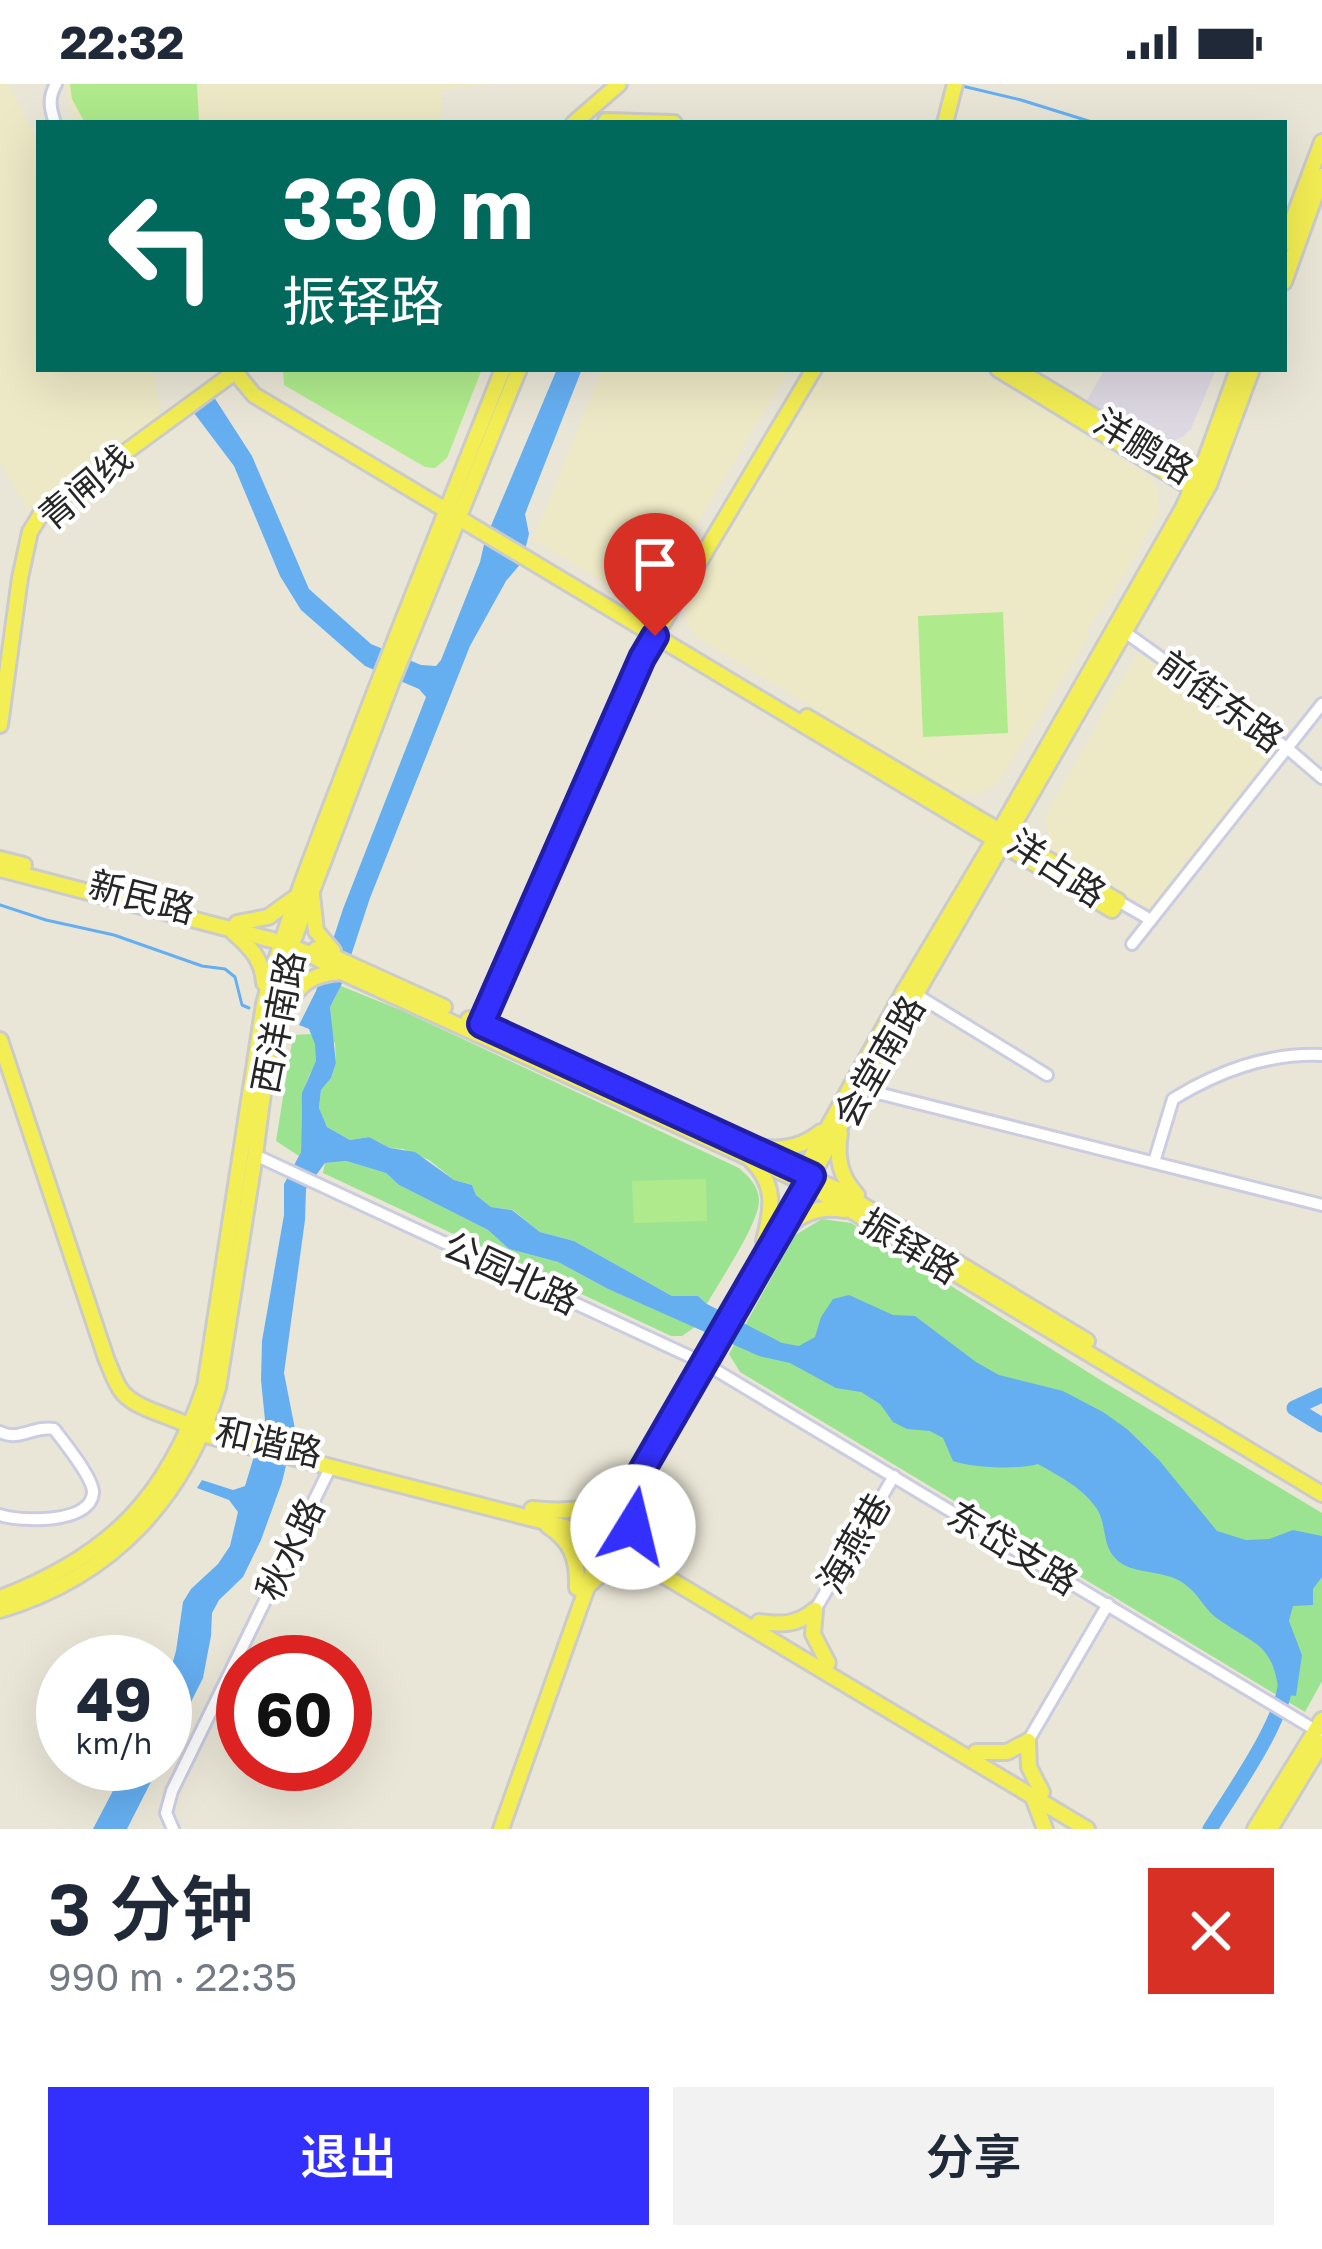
<!DOCTYPE html>
<html lang="zh">
<meta charset="utf-8">
<style>
body{margin:0;font-family:"Golos Text","Noto Sans SC",sans-serif;background:#f2f2f3;color:#1f2937;height:100vh;display:flex;flex-direction:column;font-size:45px;white-space:nowrap}
*{box-sizing:border-box;margin:0}
p{font-size:39px;color:#747a83}
.icon{flex:none;width:66px;height:66px;fill:none;stroke:currentColor;stroke-width:2;stroke-linecap:round;stroke-linejoin:round}
.map{position:relative;height:1745px;overflow:hidden}
.side{display:flex;flex-direction:column;background:#fff;flex:1}
.side>*{flex:none}
.top-card{position:absolute;left:36px;top:36px;width:1251px;height:252px;border-radius:0px;box-shadow:0 12px 48px #0002;background:#00695c;color:#fff;overflow:hidden}
.speed{position:absolute;left:36px;top:1551px;display:flex;gap:24px;font-size:60px;font-weight:700;text-align:center}
.speed>*{display:grid;place-content:center;width:156px;height:156px;border-radius:50%;background:#fff;box-shadow:0 12px 48px #0002;line-height:1}
.speed small{font-size:30px;font-weight:400}
.speed .limit{border:18px solid #d22;background:#fff;color:#111}
.pin{position:absolute;display:grid;place-items:center;width:102px;height:102px;color:#fff;margin:-123px -51px;border-radius:50% 50% 50% 0;rotate:-45deg;box-shadow:0 0 12px #0007}
.pin .icon{rotate:45deg}
.me{position:absolute;width:132px;margin:-66px;rotate:9deg;stroke-linejoin:round;filter:drop-shadow(0 0 9px #0008)}
.turn{display:flex;align-items:center;gap:42px;height:252px;padding:0 48px;font-size:54px}
.turn .icon{width:156px;height:156px;stroke-width:2.5}
.turn b{display:block;font-size:84px;line-height:102px}
.round{display:grid;place-items:center;flex:none;width:126px;height:126px;border-radius:0px;background:#f2f2f3}
.headline{display:flex;align-items:center;justify-content:space-between;height:204px;padding:0 48px}
h1{font-size:72px;font-weight:600;line-height:90px}
.action{display:flex;gap:24px;margin-top:auto;padding:24px 48px}
.action a{flex:1;height:138px;border-radius:0px;background:#3330fe;color:#fff;font-size:48px;font-weight:600;line-height:138px;text-align:center}
.action a+a{background:#f2f2f3;color:#1f2937}
.status{display:flex;justify-content:space-between;align-items:center;height:84px;padding:0 60px;background:#fff;direction:ltr}
.status svg{height:33px;fill:currentColor}
.map>svg:first-child{display:block}
.industrial{fill:#ddd8e2}
.education{fill:#ede8c5}
.green{fill:#9ce391}
.pitch{fill:#afeb8c}
.water{fill:#65aff1}
.lines{fill:none;stroke-linecap:round;stroke-linejoin:round}
.stream{stroke:#65aff1;stroke-width:3}
.river{stroke:#65aff1;stroke-width:15}
.minor-casing{stroke:#cccce1;stroke-width:16}
.major-casing{stroke:#cbcbcb;stroke-width:20}
.minor{stroke:#fff;stroke-width:10}
.major{stroke:#f3ee53;stroke-width:14}
.route-casing{stroke:#211fa5;stroke-width:30}
.route{stroke:#3330fe;stroke-width:21}
.labels{text-anchor:middle;stroke-width:9;stroke-linejoin:round;paint-order:stroke}
.street-label{font-size:36px;fill:#262626;stroke:#fff}
</style>
<div class="status"><b>22:32</b><svg viewBox="0 0 49 12"><path d="M0 12V9h3v3zM5 12V6h3v6zM10 12V3h3v9zM15 12V0h3v12zM26 1h20v11H26zM47 4h2v5h-2z"/></svg></div>
<div class="map">
<svg width="1322" height="1745" viewBox="0 0 1322 1745">
<rect width="100%" height="100%" fill="#eae6d7"/>
<polygon class="industrial" points="1105,285 1216,285 1191,345 1183,353 1163,360 1087,316"/>
<g class="education">
<polygon points="0,0 9,0 39,60 39,285 153,285 161,332 28,427 0,378"/>
<polygon points="65,0 490,0 441,6 442,39 74,39"/>
<polygon points="602,285 790,285 655,509 632,515 533,455"/>
<polygon points="827,285 977,285 1146,390 1158,403 1159,429 1115,506 1088,543 1086,557 997,700 979,709 956,710 694,551 686,536 687,517"/>
<polygon points="1139,568 1280,665 1156,825 1151,826 1052,768 1045,731 1093,649 1105,623"/>
</g>
<g class="green">
<path d="M341,902L403,927L739,1084C750,1094 758,1101 759,1116C760,1138 719,1198 707,1220L698,1212H672L574,1157L540,1148L513,1126L491,1123L476,1111L472,1101L454,1096L429,1076L403,1065L390,1064L369,1053L350,1056L327,1043L319,1025L321,1006L331,994L336,979L335,958C295,997 303,1017 301,1068L299,1072L276,1057L293,951L332,949L330,923Z"/>
<polygon points="346,1077 386,1089 399,1101 488,1146 509,1165 558,1178 608,1205 695,1243 682,1252 671,1252 323,1089 325,1079"/>
<polygon points="822,1135 851,1139 1102,1297 1322,1429 1322,1597 1305,1628 740,1288 729,1270 795,1151"/>
</g>
<g class="pitch">
<polygon points="70,0 197,0 199,39 85,39 72,15"/>
<polygon points="283,285 482,285 447,374 435,384 425,383 284,301"/>
<polygon points="1003,528 1008,649 923,653 918,532"/>
<polygon points="706,1095 707,1137 634,1139 632,1097"/>
</g>
<g class="water">
<path d="M557,285H582L525,430L529,450L522,478L506,497L470,562L370,814L341,902L330,923L336,979L331,994L321,1006L319,1024L327,1043L350,1056L369,1053L390,1064L415,1068L454,1096L472,1101L476,1111L491,1123L512,1126L540,1148L574,1157L672,1212H698L707,1220L782,1259L799,1262L815,1253L821,1233L833,1215L849,1211L893,1231L915,1232L976,1278L999,1291L1063,1307L1103,1328L1127,1345L1159,1376L1217,1447L1246,1456L1269,1455L1293,1446L1322,1452V1493L1313,1505V1521L1293,1522L1289,1537L1302,1571L1296,1612L1279,1610C1273,1558 1254,1561 1218,1535C1203,1525 1198,1506 1178,1496C1159,1486 1132,1490 1117,1476C1102,1463 1107,1441 1097,1425C1083,1404 1059,1392 1038,1380C1017,1386 974,1384 953,1377L943,1354L930,1347L907,1345L893,1338L880,1320L861,1308L836,1304L790,1279L759,1272L608,1205L558,1178L509,1165L488,1146L399,1101L386,1089L346,1077L325,1079L306,1105L305,1136L284,1289L295,1345L282,1398L261,1456L243,1493L219,1516L212,1529L211,1552L203,1594L165,1670V1605L176,1567L183,1518L191,1505L218,1480L230,1462L238,1428L229,1416L197,1404L202,1396L233,1406L245,1402L265,1336L261,1296L262,1257L284,1131V1100L301,1068L302,1009L316,977L315,960L309,945L299,941L316,907L343,825L426,613L419,605L365,582L301,526L280,492L234,382L191,325L212,310L252,372L309,505L371,560L421,581L436,582L441,576L480,478L485,456Z"/>
<polygon points="127,1680 160,1680 127,1745 93,1745"/>
</g>
<g class="lines">
<g class="stream">
<polyline points="958,1 1021,16 1095,39"/>
<polyline points="0,821 46,836 114,851 202,882 225,885 235,893 242,921 249,924"/>
</g>
<g class="river">
<polyline points="1322,1311 1294,1324 1322,1341"/>
<path d="M1210,1745C1233,1707 1285,1636 1286,1594"/>
</g>
<defs>
<g id="minor">
<path d="M55,39C50,24 48,14 56,0"/>
<polyline points="1122,546 1287,664 1322,694"/>
<polyline points="1118,817 1151,836"/>
<polyline points="1132,860 1322,620"/>
<polyline points="912,908 1047,991"/>
<polyline points="854,1003 1322,1121"/>
<polyline points="255,1071 704,1279 1322,1650"/>
<path d="M1154,1078L1173,1015C1219,987 1267,969 1322,971"/>
<path d="M0,1348C19,1358 34,1341 54,1345C64,1358 94,1395 93,1409C90,1440 21,1438 0,1431"/>
<polyline points="815,1526 894,1392"/>
<polyline points="1028,1657 1108,1520"/>
<polyline points="173,1745 166,1729 172,1707 331,1382"/>
</g>
<g id="major">
<polyline points="574,39 619,0"/>
<polyline points="605,39 606,37 674,39"/>
<polyline points="945,39 955,0"/>
<polyline points="1284,159 1322,58"/>
<polyline points="1284,198 1322,92"/>
<polyline points="998,285 1198,408"/>
<polyline points="1016,285 1205,399"/>
<polyline points="235,288 254,311 1112,826 1118,817"/>
<polyline points="807,633 1118,817"/>
<polyline points="0,641 20,494 30,448 41,430 239,285"/>
<polyline points="0,775 24,781"/>
<polyline points="0,785 272,856 308,869 341,888 807,1100 1322,1410"/>
<polyline points="312,811 316,847 333,867"/>
<polyline points="237,839 268,833 293,815"/>
<path d="M233,848C250,863 263,876 264,899"/>
<polyline points="316,865 444,923"/>
<path d="M276,935C297,907 303,890 341,888"/>
<polyline points="469,935 834,1104 1087,1257"/>
<polyline points="479,944 642,574 814,285"/>
<path d="M0,956L106,1274C111,1285 115,1300 123,1309C141,1329 180,1332 202,1350L596,1451L1087,1745"/>
<path d="M840,1049C836,1074 840,1093 857,1111"/>
<path d="M764,1064C787,1066 803,1062 821,1048"/>
<path d="M751,1076C777,1101 772,1126 764,1157"/>
<polyline points="798,1097 906,904 1000,746 1183,424 1206,374 1238,285"/>
<path d="M788,1143C804,1127 822,1122 844,1126"/>
<polyline points="203,1341 286,1361"/>
<path d="M632,1408C628,1438 639,1455 659,1477"/>
<path d="M532,1425C573,1429 595,1427 626,1398"/>
<path d="M548,1442C572,1457 578,1476 577,1504"/>
<path d="M589,1501C606,1484 620,1478 644,1482"/>
<path d="M0,1514C110,1472 167,1414 205,1302L264,920C285,837 318,757 348,678C398,546 451,416 503,285"/>
<path d="M0,1526C112,1493 185,1414 218,1304L255,1071L272,939L287,873L392,597L519,285"/>
<polyline points="815,1526 813,1550 828,1579"/>
<path d="M759,1538C782,1541 797,1541 815,1526"/>
<polyline points="1028,1657 1029,1683 1042,1708"/>
<polyline points="976,1668 1007,1668 1028,1657"/>
<polyline points="1034,1716 1045,1745"/>
<polyline points="501,1745 607,1447 1209,401 1252,285"/>
<polyline points="1255,1745 1322,1636"/>
<polyline points="1270,1745 1322,1659"/>
</g>
</defs>
<use href="#minor" class="minor-casing"/>
<use href="#major" class="major-casing"/>
<use href="#minor" class="minor"/>
<use href="#major" class="major"/>
</g>
<g class="lines">
<defs>
<polyline id="route" points="633,1443 630,1428 633,1402 812,1092 481,940 642,574 655,552"/>
</defs>
<use href="#route" class="route-casing"/>
<use href="#route" class="route"/>
</g>
<g class="labels">
<g class="street-label">
<text transform="translate(1144 362) rotate(31)" y="13">洋鹏路</text>
<text transform="translate(85 403) rotate(-40)" y="13">青闸线</text>
<text transform="translate(1221 617) rotate(36)" y="13">前街东路</text>
<text transform="translate(1057 784) rotate(33)" y="13">洋占路</text>
<text transform="translate(142 813) rotate(15)" y="13">新民路</text>
<text transform="translate(278 938) rotate(-79)" y="13">西洋南路</text>
<text transform="translate(879 977) rotate(-60)" y="13">会堂南路</text>
<text transform="translate(910 1162) rotate(31)" y="13">振铎路</text>
<text transform="translate(511 1189) rotate(25)" y="13">公园北路</text>
<text transform="translate(269 1358) rotate(13)" y="13">和谐路</text>
<text transform="translate(854 1459) rotate(-60)" y="13">海燕巷</text>
<text transform="translate(1013 1464) rotate(31)" y="13">东岱支路</text>
<text transform="translate(290 1465) rotate(-64)" y="13">秋水路</text>
</g>
</g>
</svg>
<div class="speed"><div>49<small>km/h</small></div><div class="limit">60</div></div>
<div class="pin" style="left:655px;top:552px;background:#d93025"><svg class="icon" aria-label="arrive" viewBox="0 0 24 24"><path d="M6 21V4h12l-3 4 3 4H6"/></svg></div>
<svg class="me" style="left:633px;top:1443px" viewBox="-20 -20 40 40"><circle r="19" fill="#fff"/><path d="M0-13L10 11 0 6-10 11z" fill="#3330fe"/></svg>
<div class="top-card">
<div class="turn"><svg class="icon" aria-label="left" viewBox="0 0 24 24"><path d="M17 20v-9H6M10 6l-5 5 5 5"/></svg><div><b>330 m</b>振铎路</div></div>
</div>
</div>
<section class="side">
<div class="headline"><div><h1>3 分钟</h1><p>990 m · 22:35</p></div><a class="round" style="background:#d93025;color:#fff"><svg class="icon" aria-label="close" viewBox="0 0 24 24"><path d="M6 6l12 12M18 6L6 18"/></svg></a></div>
<div class="action"><a>退出</a><a>分享</a></div>
</section>
